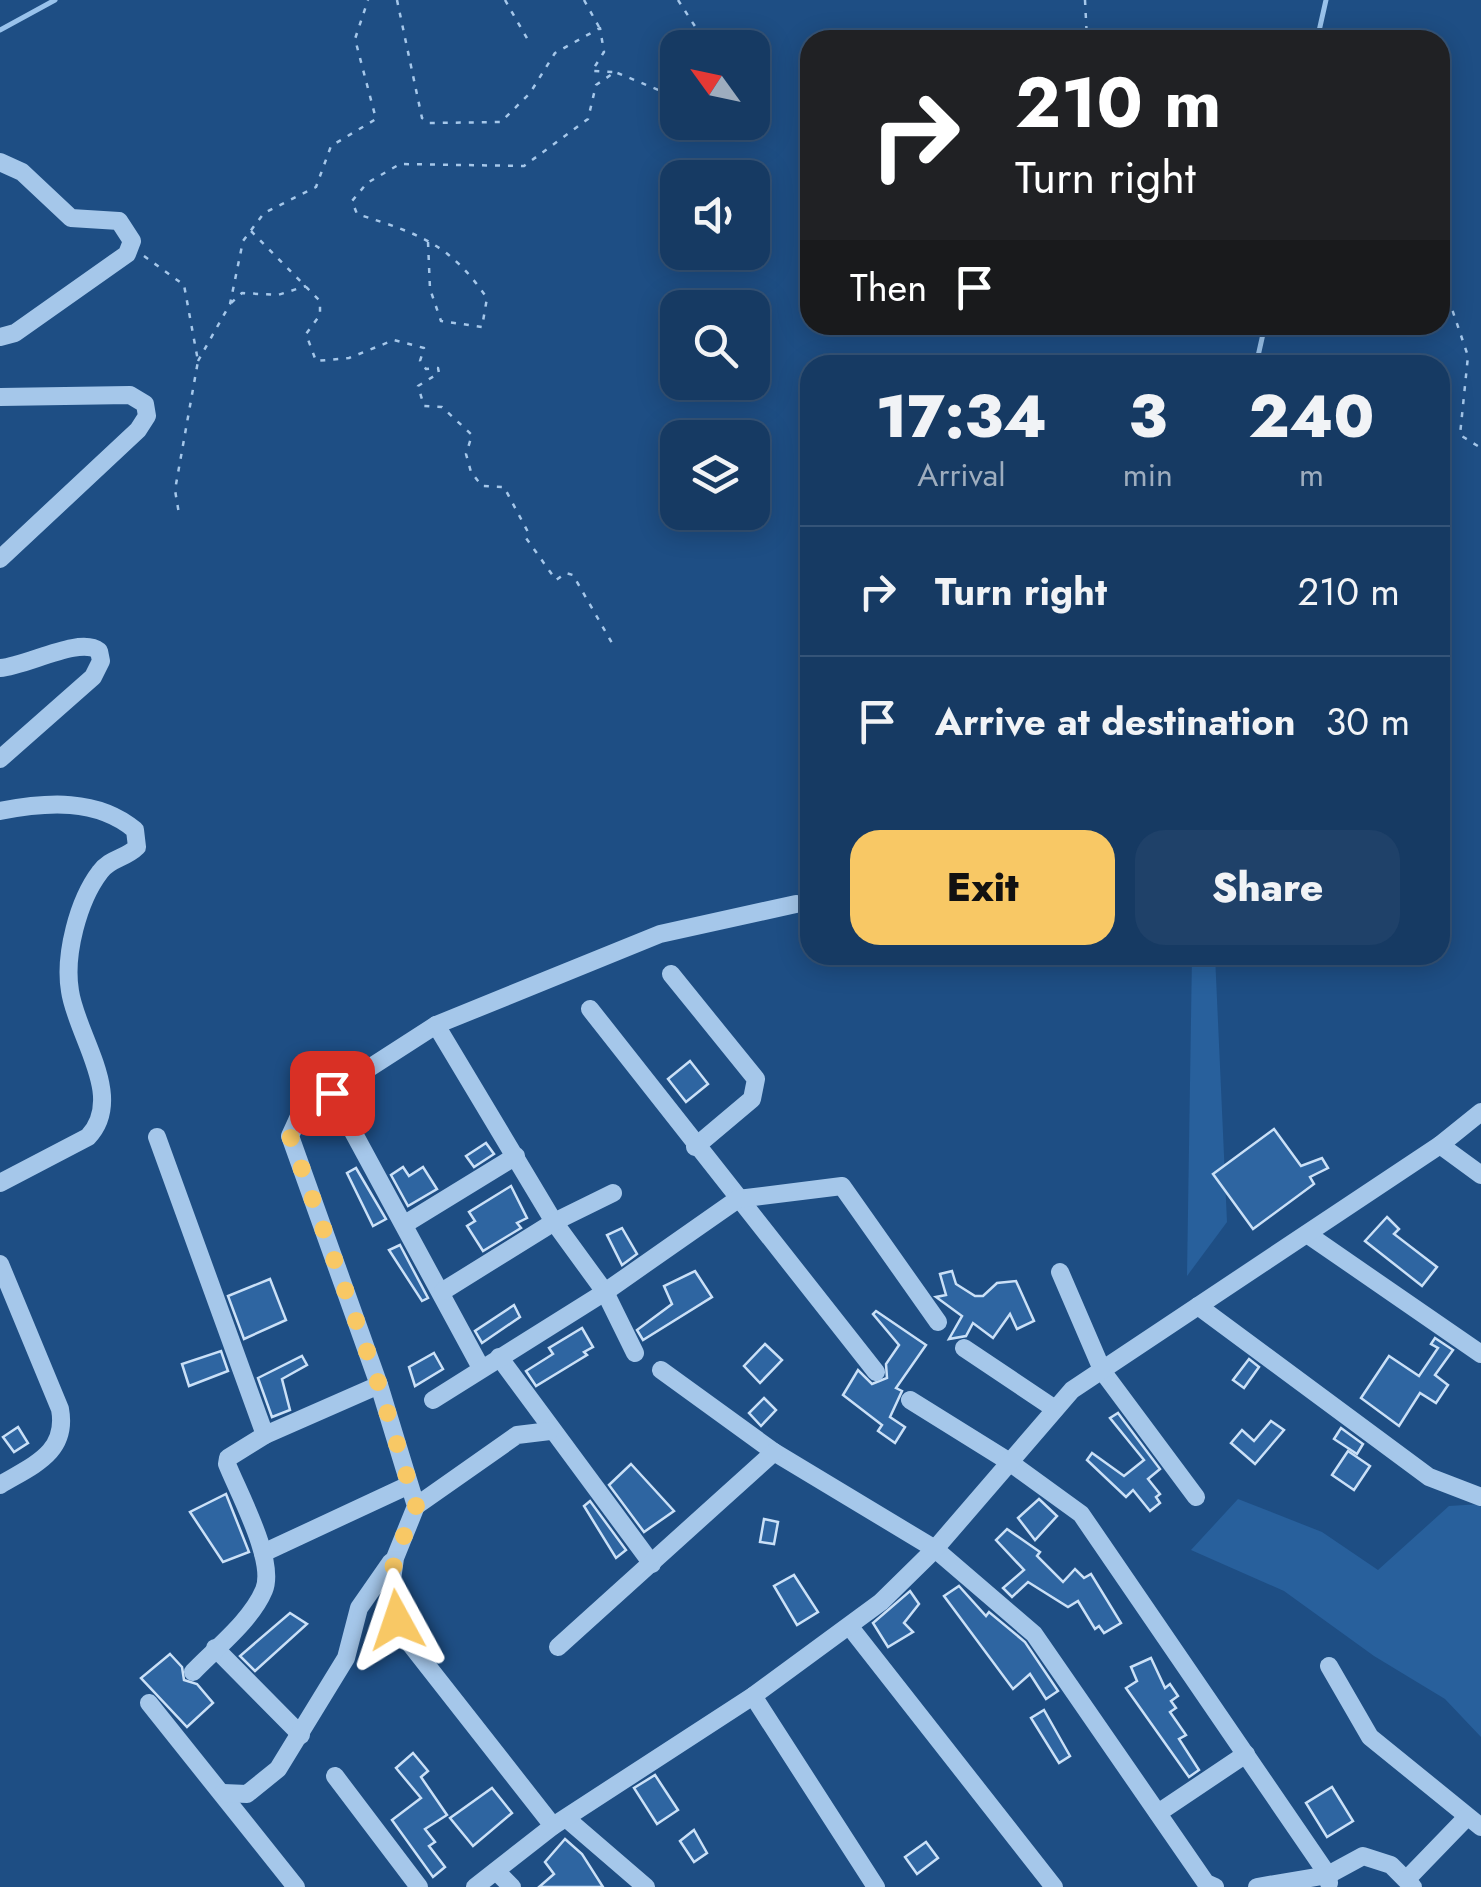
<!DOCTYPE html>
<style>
body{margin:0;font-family:Jost,sans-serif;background:#1f4169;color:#f1f3f6;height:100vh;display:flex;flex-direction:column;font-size:38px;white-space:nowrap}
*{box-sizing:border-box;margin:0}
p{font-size:32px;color:#9eadbe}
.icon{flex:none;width:55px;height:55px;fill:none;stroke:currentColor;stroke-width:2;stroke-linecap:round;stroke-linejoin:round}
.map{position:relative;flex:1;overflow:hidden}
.sheet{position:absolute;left:800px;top:355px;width:650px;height:610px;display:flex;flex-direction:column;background:#163a63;border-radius:30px;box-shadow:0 5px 25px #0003,0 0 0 2px #355478}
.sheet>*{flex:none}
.top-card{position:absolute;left:800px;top:30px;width:650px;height:305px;border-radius:30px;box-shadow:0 5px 25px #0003,0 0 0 2px #355478;background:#202124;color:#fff;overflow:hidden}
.needle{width:65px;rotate:303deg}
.buttons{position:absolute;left:660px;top:30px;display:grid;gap:20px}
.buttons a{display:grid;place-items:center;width:110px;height:110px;border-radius:20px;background:#163a63;box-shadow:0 5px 25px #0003,0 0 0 2px #355478;font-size:50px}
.pin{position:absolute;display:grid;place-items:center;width:85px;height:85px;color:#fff;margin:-42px;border-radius:20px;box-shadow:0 5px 15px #0006}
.me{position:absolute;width:110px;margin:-55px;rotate:355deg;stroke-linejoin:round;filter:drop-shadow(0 0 8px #0008)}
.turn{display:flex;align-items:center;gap:35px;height:210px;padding:0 50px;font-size:45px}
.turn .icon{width:130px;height:130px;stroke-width:2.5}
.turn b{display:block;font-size:70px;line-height:85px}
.then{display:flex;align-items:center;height:95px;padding:0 50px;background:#0003;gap:20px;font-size:38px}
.eta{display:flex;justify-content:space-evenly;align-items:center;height:170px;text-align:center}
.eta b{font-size:60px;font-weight:800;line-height:70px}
.button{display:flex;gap:20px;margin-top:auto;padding:20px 50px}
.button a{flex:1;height:115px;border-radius:30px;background:#f8c865;color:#111;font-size:40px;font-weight:800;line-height:115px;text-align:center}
.button a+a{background:#1f4169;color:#f1f3f6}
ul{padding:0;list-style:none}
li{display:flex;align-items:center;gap:30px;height:130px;padding:0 50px;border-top:2px solid #355478}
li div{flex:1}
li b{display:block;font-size:38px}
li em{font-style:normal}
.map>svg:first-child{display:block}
.green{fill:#28609c}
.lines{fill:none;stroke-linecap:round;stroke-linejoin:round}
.stream{stroke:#99c2eb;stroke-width:5}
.building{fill:#2e65a1;stroke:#cae0f7;stroke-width:2.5}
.path{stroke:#a5c7ea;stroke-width:2.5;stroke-dasharray:5 8;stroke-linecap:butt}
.minor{stroke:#a5c7ea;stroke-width:18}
.route{stroke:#f8c865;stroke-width:18;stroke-dasharray:0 32.4}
</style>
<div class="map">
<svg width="1481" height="1887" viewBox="0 0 1481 1887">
<rect width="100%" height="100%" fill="#1e4e84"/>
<g class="green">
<polygon points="1192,955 1215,955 1227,1222 1187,1276"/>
<polygon points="1238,1499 1322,1532 1378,1570 1449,1506 1481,1504 1481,1737 1445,1699 1374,1656 1284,1591 1191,1550"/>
</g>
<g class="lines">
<g class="stream">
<polyline points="0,30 55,0"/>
<polyline points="1317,40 1326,0"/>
<polyline points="1256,365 1265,325"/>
</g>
</g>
<g class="building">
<polygon points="690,1061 708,1084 686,1102 668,1079"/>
<polygon points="1274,1129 1301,1166 1322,1158 1328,1168 1310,1177 1314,1184 1253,1229 1213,1174"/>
<polygon points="486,1143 494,1154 474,1167 466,1156"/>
<polygon points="403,1167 409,1176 423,1167 437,1189 408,1206 391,1175"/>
<polygon points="356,1168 386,1219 373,1226 347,1173"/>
<polygon points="511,1186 527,1218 517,1223 521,1228 483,1251 467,1226 475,1221 469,1212"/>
<polygon points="1387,1217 1399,1229 1394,1234 1437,1267 1422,1286 1365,1241"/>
<polygon points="622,1228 637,1254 622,1265 607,1235"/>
<polygon points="400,1245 428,1298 422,1301 389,1250"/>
<polygon points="695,1271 712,1297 643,1340 637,1330 672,1304 664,1286"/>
<polygon points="952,1271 956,1284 975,1296 983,1296 997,1283 1016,1281 1034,1321 1017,1329 1010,1314 993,1338 973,1323 966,1336 949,1339 962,1316 936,1297 946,1295 940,1274"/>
<polygon points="270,1279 286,1320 244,1339 228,1296"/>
<polygon points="514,1305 520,1317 482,1343 475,1331"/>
<polygon points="876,1311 926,1345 896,1388 902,1391 890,1417 905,1427 895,1443 878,1431 882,1425 843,1395 858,1370 872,1384 887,1378 886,1364 899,1345 873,1314"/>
<polygon points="582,1328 593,1347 584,1352 587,1355 536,1386 526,1371 553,1354 549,1348"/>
<polygon points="1435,1338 1453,1350 1435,1375 1448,1385 1436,1403 1420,1393 1399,1426 1361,1398 1389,1356 1419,1376 1438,1348 1431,1344"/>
<polygon points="765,1344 782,1360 760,1383 744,1366"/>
<polygon points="221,1351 228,1371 189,1386 182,1364"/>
<polygon points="434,1353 443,1369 415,1386 409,1367"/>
<polygon points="302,1356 307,1365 282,1379 290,1410 272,1417 258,1378"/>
<polygon points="1249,1359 1259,1367 1244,1388 1233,1380"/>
<polygon points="764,1398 776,1410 761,1426 749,1413"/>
<polygon points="1118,1413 1160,1469 1148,1479 1160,1494 1156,1497 1160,1503 1150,1511 1133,1490 1126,1497 1087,1460 1092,1453 1124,1476 1144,1460 1110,1418"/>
<polygon points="1271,1421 1284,1430 1255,1464 1231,1443 1242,1430 1254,1441"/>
<polygon points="18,1427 28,1443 14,1452 3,1437"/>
<polygon points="1341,1428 1363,1444 1357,1454 1334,1439"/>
<polygon points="1348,1451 1370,1466 1354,1490 1332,1475"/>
<polygon points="631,1464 674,1511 644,1532 609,1485"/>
<polygon points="226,1494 249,1552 223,1562 190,1512"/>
<polygon points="1039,1499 1057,1516 1035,1540 1018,1518"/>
<polygon points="590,1501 626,1550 616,1558 584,1506"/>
<polygon points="764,1519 778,1522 774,1544 760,1542"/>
<polygon points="1007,1529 1040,1552 1037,1556 1063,1582 1075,1569 1084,1578 1091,1574 1121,1623 1104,1633 1099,1626 1095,1629 1078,1601 1068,1607 1028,1582 1012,1597 1003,1588 1024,1570 996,1540"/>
<polygon points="794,1575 818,1612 797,1625 774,1586"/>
<polygon points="959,1586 986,1616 989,1612 1025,1642 1058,1691 1046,1699 1030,1674 1013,1689 944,1596"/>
<polygon points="910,1591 919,1604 904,1623 913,1632 888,1647 873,1623"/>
<polygon points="290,1613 307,1624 255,1671 240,1656"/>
<polygon points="170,1654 182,1667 184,1680 197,1684 213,1703 187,1727 141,1678"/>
<polygon points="1151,1658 1165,1688 1170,1684 1178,1696 1171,1701 1176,1708 1170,1712 1186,1735 1179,1739 1199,1770 1189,1777 1126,1688 1137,1681 1131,1667"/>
<polygon points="1044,1710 1070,1756 1059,1763 1031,1718"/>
<polygon points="413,1753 428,1771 421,1777 447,1815 425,1829 435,1842 429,1846 445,1867 433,1877 392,1820 421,1798 396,1768"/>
<polygon points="655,1775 678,1810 657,1824 634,1788"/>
<polygon points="1332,1787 1353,1821 1327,1837 1306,1803"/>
<polygon points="492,1788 512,1813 473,1846 450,1818"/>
<polygon points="694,1830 707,1853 694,1862 680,1841"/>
<polygon points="565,1839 582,1854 603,1887 539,1887 554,1874 545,1862"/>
<polygon points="926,1842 938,1858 917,1874 905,1857"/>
</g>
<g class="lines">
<g class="path">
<polyline points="397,0 422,118 429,123 501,122 530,93 555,53 600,28 604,52 592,71 614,72"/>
<polyline points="505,0 528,40"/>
<polyline points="584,0 599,27"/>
<polyline points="678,0 709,48"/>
<polyline points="1085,0 1087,40"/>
<polyline points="251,231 320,301 320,315 306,334 316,361 349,358 394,340 424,348 420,361 426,369 438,368 439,373 418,386 424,406 442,407 472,435 466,454 471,472 482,486 504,487 528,532 526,538 556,580 566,573 573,575 612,643"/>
<path d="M428,242L430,289L441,321L482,327L487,298C449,243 419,234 357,214L352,201L367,183L400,164L524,166L588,119L596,85L615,72L678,98"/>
<polyline points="144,256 184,285 198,361 175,490 179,514"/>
<polyline points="1440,274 1468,356 1460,435 1481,448"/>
<polyline points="231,303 242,293 278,295 306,286"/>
<polyline points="198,361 230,304 243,241 264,213 316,187 331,146 376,119 355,39 368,0"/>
</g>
<g class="minor">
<polyline points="0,162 22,172 71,218 119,221 132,241 127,254 15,333 0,337"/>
<polyline points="0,397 130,395 145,404 147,416 138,430 0,559"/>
<path d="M0,668C27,666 80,636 99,651L101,661L93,677L0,759"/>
<path d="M0,811C46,802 97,798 135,830L137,847C125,859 110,858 100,872C78,901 64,955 70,991C76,1035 126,1097 88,1137L0,1183"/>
<polyline points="671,974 756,1079 752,1099 695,1147"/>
<polyline points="590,1009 876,1372"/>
<polyline points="436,1025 554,1222 605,1292 635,1353"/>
<polyline points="332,1093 481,1368"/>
<polyline points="157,1137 265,1435"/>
<polyline points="1440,1145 1481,1175"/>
<polyline points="405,1224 516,1156"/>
<polyline points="1307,1234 1481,1354"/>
<path d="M0,1264L60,1409C68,1453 33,1465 0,1485"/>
<polyline points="1060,1272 1103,1372 1196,1497"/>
<polyline points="443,1291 554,1222 613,1193"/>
<polyline points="1198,1306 1429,1477 1481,1497"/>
<polyline points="964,1348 1055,1409"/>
<polyline points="499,1357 652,1564"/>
<polyline points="661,1370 774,1452 935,1549 1034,1634 1206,1883 1215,1887"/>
<polyline points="433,1400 605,1292 738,1199 842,1186 938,1322"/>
<polyline points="910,1400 1008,1461 1081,1514 1328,1875 1363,1856 1391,1865 1413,1887"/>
<polyline points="416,1506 517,1435 550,1431"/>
<polyline points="263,1553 409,1485"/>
<polyline points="850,1627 1054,1887"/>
<polyline points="558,1647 774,1452"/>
<polyline points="215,1648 301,1735"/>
<polyline points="1329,1666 1370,1737 1481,1827"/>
<path d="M193,1672C216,1648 251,1621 264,1590C276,1561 238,1492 227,1464L228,1458L265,1435L379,1385"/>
<polyline points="753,1696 876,1887"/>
<polyline points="149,1703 296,1887"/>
<polyline points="335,1776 419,1887"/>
<polyline points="223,1793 247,1794 278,1769 346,1658 359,1608 391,1562"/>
<polyline points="1158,1813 1246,1754"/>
<polyline points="567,1819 646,1887"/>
<polyline points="553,1826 411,1645 397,1620 391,1587 395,1558 416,1506 379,1385 290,1136 301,1112 436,1025 660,934 796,904"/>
<polyline points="496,1871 512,1887"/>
<polyline points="1408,1878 1467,1817"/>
<polyline points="475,1887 553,1826 753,1696 881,1602 935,1549 1072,1390 1440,1145 1481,1112"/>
<polyline points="1257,1887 1328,1875 1329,1883"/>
</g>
</g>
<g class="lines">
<polyline class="route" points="332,1093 301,1112 290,1136 379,1385 416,1506 395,1558 390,1587 397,1620"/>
</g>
</svg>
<div class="buttons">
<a><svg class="needle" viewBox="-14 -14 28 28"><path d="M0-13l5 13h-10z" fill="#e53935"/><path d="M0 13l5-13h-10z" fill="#9eadbe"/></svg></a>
<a><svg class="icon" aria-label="sound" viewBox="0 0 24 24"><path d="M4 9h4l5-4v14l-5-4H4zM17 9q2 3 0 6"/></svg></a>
<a><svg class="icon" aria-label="search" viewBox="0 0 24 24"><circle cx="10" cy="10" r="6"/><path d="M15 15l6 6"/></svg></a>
<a><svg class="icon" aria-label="layers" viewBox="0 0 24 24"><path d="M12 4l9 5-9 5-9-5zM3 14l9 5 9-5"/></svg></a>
</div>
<div class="pin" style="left:332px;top:1093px;background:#d93025"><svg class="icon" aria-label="arrive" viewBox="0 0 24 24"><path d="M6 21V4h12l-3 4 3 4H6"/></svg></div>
<svg class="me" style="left:397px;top:1620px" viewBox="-20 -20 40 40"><path d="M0-17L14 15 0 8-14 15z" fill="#f8c865" stroke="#fff" stroke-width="4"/></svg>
<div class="top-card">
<div class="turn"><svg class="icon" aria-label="right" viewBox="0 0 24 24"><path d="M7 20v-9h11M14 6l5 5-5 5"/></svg><div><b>210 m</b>Turn right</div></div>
<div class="then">Then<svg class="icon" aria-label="arrive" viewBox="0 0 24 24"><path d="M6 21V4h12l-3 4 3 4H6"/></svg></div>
</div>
<section class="sheet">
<div class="eta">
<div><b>17:34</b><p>Arrival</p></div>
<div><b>3</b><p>min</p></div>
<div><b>240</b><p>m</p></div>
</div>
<ul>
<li><svg class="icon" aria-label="right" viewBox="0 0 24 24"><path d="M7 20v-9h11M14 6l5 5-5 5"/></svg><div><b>Turn right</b></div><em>210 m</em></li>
<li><svg class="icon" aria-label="arrive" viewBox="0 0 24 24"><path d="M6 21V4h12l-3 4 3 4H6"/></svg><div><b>Arrive at destination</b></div><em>30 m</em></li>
</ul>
<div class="button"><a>Exit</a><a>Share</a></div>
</section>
</div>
